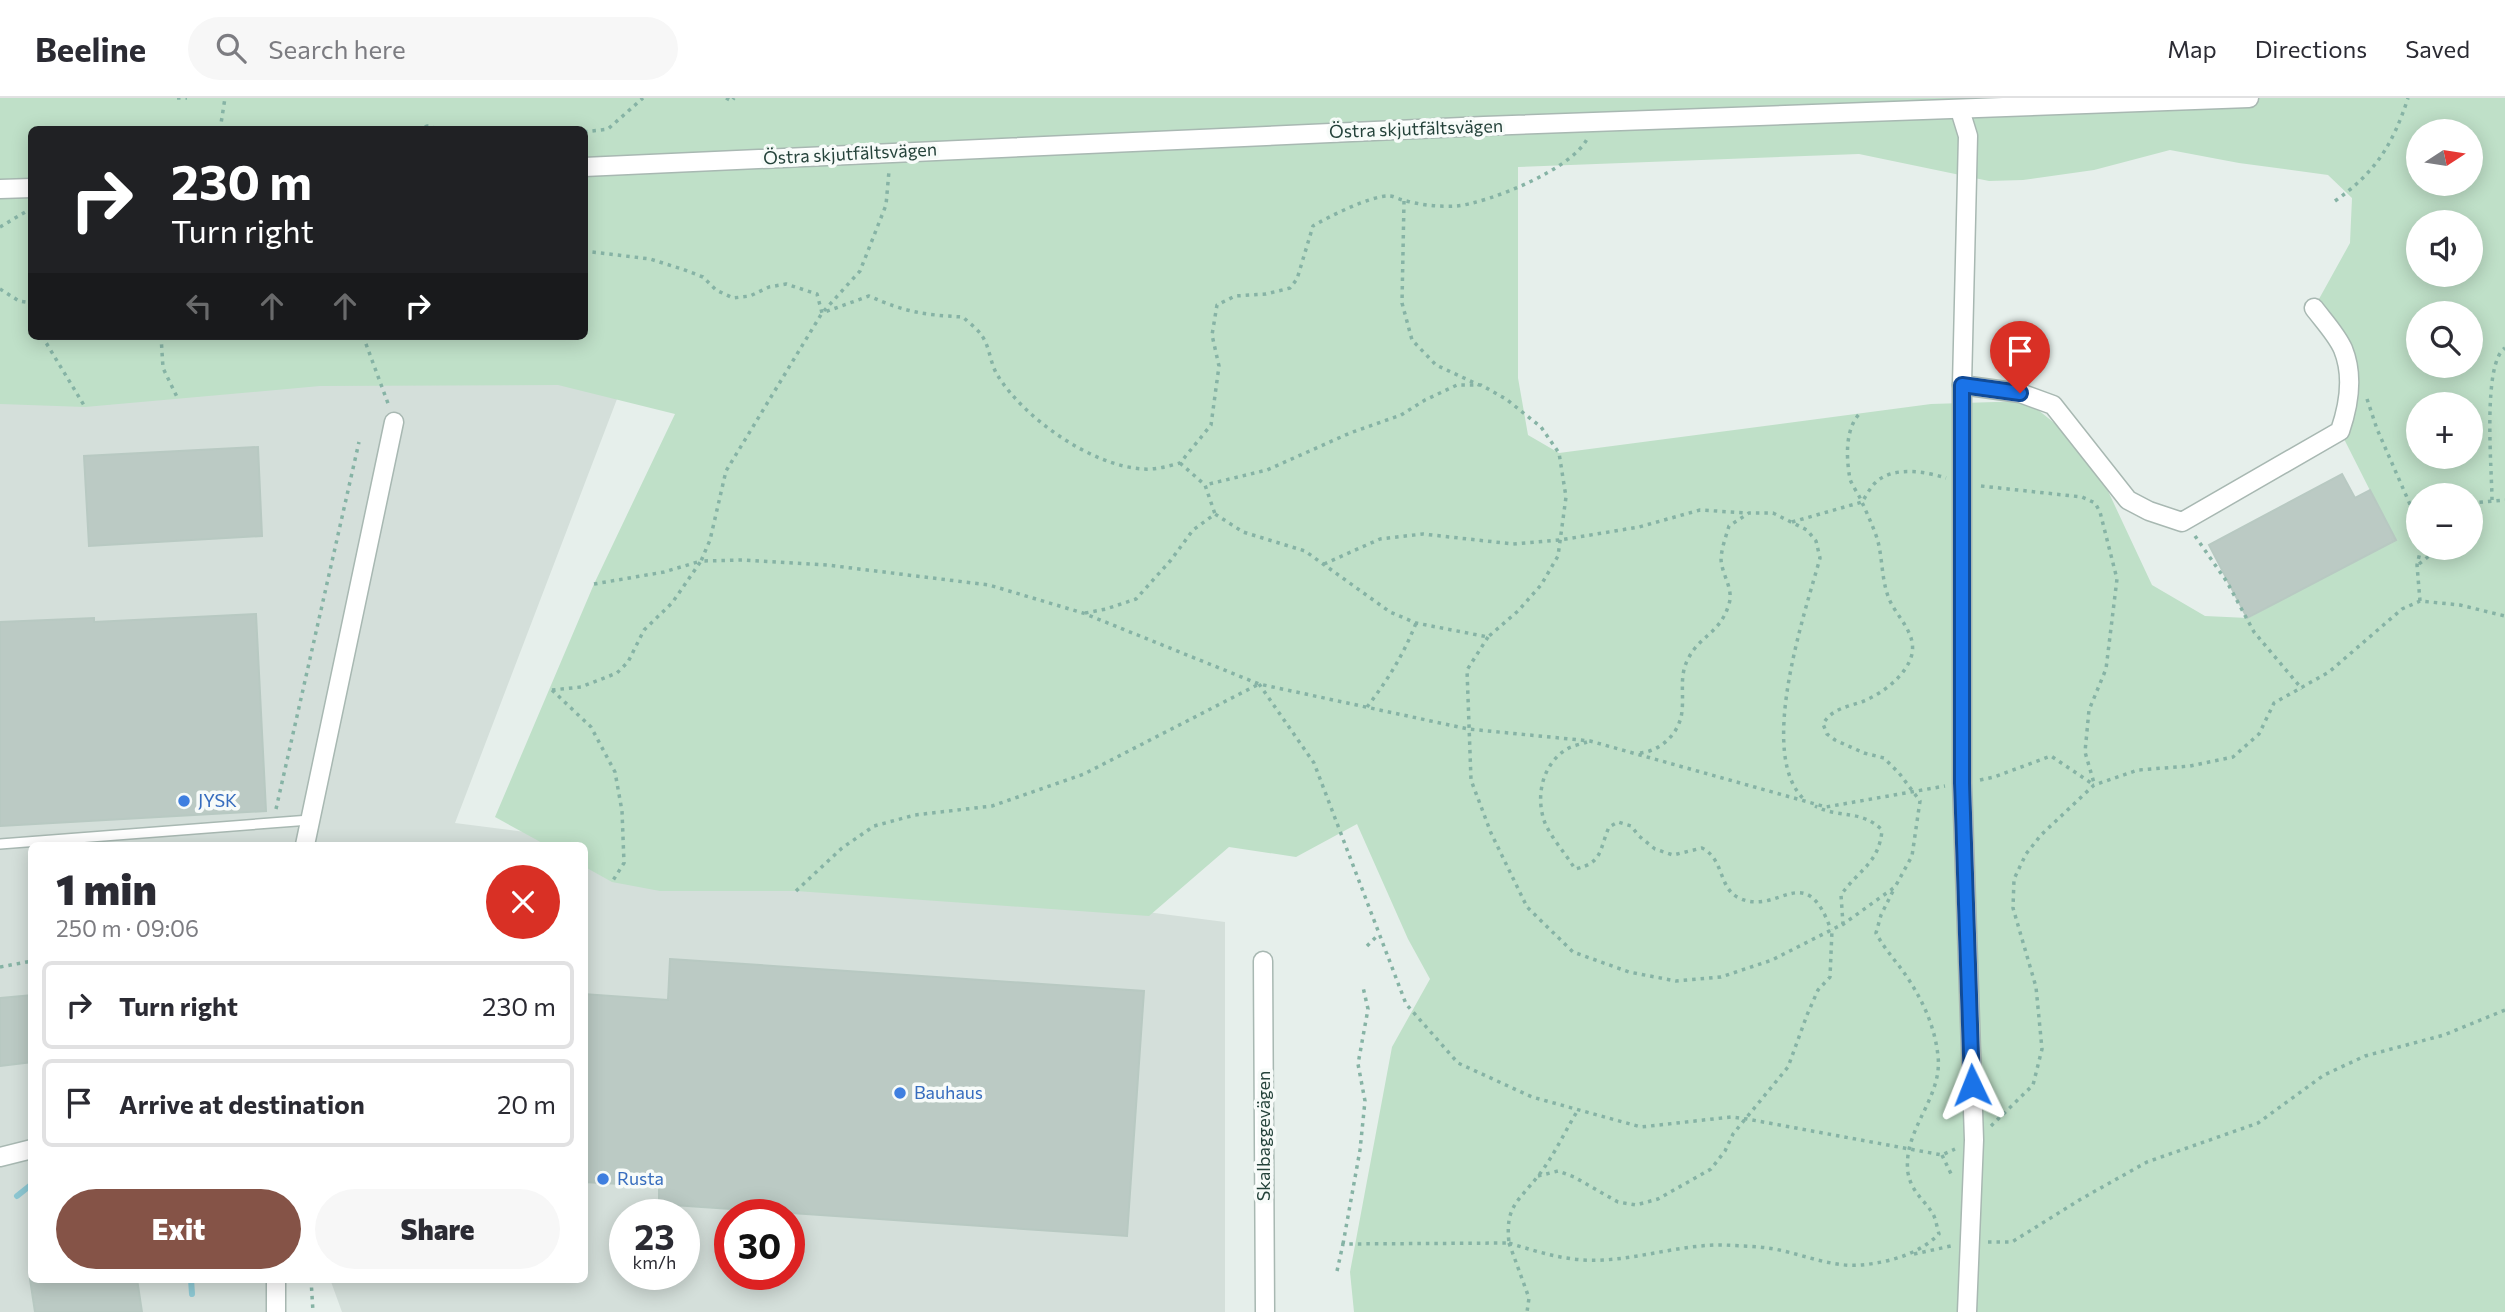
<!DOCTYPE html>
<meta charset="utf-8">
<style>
body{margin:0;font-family:Commissioner,sans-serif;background:#f7f7f7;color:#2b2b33;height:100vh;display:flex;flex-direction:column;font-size:26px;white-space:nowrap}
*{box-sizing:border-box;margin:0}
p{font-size:23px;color:#7c7c81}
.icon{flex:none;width:38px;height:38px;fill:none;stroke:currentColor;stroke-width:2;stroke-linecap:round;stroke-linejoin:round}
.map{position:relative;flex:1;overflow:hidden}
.details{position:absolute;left:28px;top:744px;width:560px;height:441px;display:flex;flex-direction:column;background:#fff;border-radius:10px;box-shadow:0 4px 18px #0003}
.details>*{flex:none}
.guide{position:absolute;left:28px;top:28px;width:560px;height:214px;border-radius:10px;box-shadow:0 4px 18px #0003;background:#202124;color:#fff;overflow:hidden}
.needle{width:46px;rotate:78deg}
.buttons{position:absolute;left:2406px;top:21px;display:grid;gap:14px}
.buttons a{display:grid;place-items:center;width:77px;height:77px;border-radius:50%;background:#fff;box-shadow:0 4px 18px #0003;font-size:35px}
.speed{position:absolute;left:609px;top:1101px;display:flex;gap:14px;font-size:35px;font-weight:700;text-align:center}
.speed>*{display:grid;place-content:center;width:91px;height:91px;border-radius:50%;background:#fff;box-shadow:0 4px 18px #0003;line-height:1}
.speed small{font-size:18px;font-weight:400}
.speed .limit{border:10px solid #d22;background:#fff;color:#111}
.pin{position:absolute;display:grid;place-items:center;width:60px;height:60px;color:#fff;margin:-72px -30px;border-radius:50% 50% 50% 0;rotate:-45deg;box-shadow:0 0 7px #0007}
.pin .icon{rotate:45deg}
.me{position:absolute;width:77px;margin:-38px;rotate:358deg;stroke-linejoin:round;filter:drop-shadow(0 0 5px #0008)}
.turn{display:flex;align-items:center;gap:24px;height:147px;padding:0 28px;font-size:32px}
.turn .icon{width:91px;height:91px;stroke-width:2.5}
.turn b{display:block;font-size:49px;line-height:60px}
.lanes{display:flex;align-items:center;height:66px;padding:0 28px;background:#0003;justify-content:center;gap:35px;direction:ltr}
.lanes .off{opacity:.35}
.round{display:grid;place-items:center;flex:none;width:74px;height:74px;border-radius:37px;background:#f7f7f7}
.summary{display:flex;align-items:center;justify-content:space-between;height:119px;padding:0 28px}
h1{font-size:42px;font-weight:800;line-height:52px}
.button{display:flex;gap:14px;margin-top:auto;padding:14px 28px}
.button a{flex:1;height:80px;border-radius:42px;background:#855347;color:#fff;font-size:28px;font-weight:800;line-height:80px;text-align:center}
.button a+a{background:#f7f7f7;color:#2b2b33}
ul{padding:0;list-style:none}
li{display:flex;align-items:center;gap:21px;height:88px;margin:0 14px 10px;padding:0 14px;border:4px solid #e1e1e2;border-radius:10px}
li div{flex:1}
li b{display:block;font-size:26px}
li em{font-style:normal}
header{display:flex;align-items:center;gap:42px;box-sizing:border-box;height:98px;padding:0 35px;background:#fff;border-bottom:2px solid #e1e1e2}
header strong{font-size:33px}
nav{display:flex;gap:38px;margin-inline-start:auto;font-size:24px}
.search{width:490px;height:63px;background:#f7f7f7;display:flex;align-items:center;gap:18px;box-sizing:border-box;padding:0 24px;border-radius:38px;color:#7c7c81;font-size:26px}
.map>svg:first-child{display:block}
.built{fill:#d4dfda;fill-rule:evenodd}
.green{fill:#bfe0c8;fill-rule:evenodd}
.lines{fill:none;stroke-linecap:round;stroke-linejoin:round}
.stream{stroke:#8ec9d4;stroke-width:6}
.building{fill:#bbcac4;stroke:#b8c9c2;stroke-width:2}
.service-casing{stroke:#a8b8b2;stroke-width:12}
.minor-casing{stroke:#a8b8b2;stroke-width:21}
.path{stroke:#86b3a5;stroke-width:3.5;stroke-dasharray:3.5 5;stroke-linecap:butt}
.service{stroke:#fff;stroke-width:9}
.minor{stroke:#fff;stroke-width:18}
.route-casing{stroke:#114b97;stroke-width:18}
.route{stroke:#1a73e8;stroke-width:12}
.shop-dot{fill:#3f7fe0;stroke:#f7fbf9;stroke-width:2.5}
.labels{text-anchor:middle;stroke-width:7;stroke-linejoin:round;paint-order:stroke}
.street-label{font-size:18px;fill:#24423a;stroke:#f7fbf9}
.shop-label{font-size:18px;fill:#366cbe;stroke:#f7fbf9;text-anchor:start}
</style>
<header>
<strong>Beeline</strong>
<div class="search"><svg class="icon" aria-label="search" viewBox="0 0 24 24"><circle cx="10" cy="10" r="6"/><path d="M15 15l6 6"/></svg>Search here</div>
<nav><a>Map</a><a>Directions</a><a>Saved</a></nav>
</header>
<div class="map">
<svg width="2505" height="1214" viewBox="0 0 2505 1214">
<rect width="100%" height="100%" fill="#e6efeb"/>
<path class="built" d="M0,178L32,238H584L643,233L455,725L1225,824V1214H342L330,1181H584V747H32V1181H276V1214H0ZM625,1116H684V1176H625ZM730,1116H789V1176H730Z"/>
<path class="green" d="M0,0H2505V1214H1354L1350,1174L1392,949L1430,881L1408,841L1357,726L1296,759L1229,749L1149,818L796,793H660L612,784L585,769L584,747H546L495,719L594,486L675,316L558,287L320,288L85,309L0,306ZM32,32H584V238H32ZM2418,33H2471V86H2418ZM2170,52L2239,65L2328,77L2352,100L2350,145L2314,210L2350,281L2340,333L2395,442L2248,520L2205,518L2152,487L2108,393L2063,332L2027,303L1931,306L1559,355L1528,337L1518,280V69L1859,56L1989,83L2023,82L2094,72ZM2418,124H2471V177H2418ZM2418,215H2471V268H2418ZM2418,306H2471V359H2418ZM2418,397H2471V450H2418Z"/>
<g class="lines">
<g class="stream">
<polyline points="17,1098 32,1086"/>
<polyline points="191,1181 192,1196"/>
</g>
</g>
<g class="building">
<polygon points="258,349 262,438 89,448 84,358"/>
<polygon points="2342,376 2355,400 2370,392 2396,442 2247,520 2209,447"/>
<polygon points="256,516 266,713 0,728 0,524 94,520 94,524"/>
<polygon points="670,861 1144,893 1127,1138 659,1106 659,1088 584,1084 584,896 668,902"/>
<polygon points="32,897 32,964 0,968 0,900"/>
<polygon points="30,1181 137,1181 142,1214 35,1214"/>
</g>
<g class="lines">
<defs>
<polyline id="service" points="0,746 310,722"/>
<g id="minor">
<polyline points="1960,12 1968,38 1962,287 1962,685 1974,1042 1967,1214"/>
<polyline points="584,69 1484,28 2249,0"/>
<polyline points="0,91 32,90"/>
<path d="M1962,287L2020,295L2053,307L2128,402L2149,413L2182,424L2340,333C2349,307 2354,278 2343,251C2337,237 2323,222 2314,210"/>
<polyline points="305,747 394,324"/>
<polyline points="1263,863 1265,1214"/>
<polyline points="0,1059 32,1051"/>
<polyline points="276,1181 276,1214"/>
</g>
</defs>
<use href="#service" class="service-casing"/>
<use href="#minor" class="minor-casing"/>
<g class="path">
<polyline points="177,0 187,0"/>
<polyline points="726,0 732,3 734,0"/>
<polyline points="220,32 225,0"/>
<polyline points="417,32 427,28 443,32"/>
<polyline points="584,34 608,31 643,0"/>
<polyline points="1404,103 1402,205 1412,242 1436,267 1479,287"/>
<path d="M2335,103C2376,74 2393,46 2408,0"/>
<polyline points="0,129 32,110"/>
<path d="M584,153L650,161L682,171L703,179L716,192L733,200L750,198L769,189L786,186L817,196L822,215L869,198C905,214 924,217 963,219C969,225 978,231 982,238C990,249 990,266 998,278C1025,321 1092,368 1143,371C1155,372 1169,368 1180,365L1211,327L1219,268L1212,237L1217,207L1235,198L1266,196L1290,190L1297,181L1313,128C1328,119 1370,98 1388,98C1392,97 1398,101 1403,102C1420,107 1439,109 1456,108C1489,105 1572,71 1587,41"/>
<polyline points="0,191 19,203 32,205"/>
<polyline points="42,238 85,309"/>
<polyline points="161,238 163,270 177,299"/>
<polyline points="363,238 389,308"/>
<polyline points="2367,301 2377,331 2416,420 2418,436"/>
<polyline points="1180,365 1205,387 1215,416"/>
<polyline points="1981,388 2082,399 2095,405 2100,414 2117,481 2106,571 2089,612 2085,654 2094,685"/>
<path d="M2492,402C2492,373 2482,265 2505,250"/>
<polyline points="2471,405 2505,402"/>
<path d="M1792,424L1862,404C1866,398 1870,390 1875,385C1892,368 1924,373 1946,380"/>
<polyline points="2195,438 2227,484 2254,534 2302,591"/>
<polyline points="1324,466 1380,441 1423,436 1513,446 1560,442 1639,429 1700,412 1747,415"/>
<polyline points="2419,466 2439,450"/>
<polyline points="594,486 664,474 701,463 710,442 726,373 822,215 860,173 886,107 889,73"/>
<polyline points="2420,503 2417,467 2421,450"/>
<polyline points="1085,515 1106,511 1136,501 1171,462 1193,432 1215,416 1243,434 1305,453 1390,514 1416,525 1488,539 1518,513 1541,487 1558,458 1566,399 1559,355 1541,329 1506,301 1481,287 1457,287 1425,302 1401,317 1350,335 1267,372 1205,387"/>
<path d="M1488,539L1467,572L1471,682L1491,735L1527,809L1573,854L1629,874L1676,883L1721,879L1772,862L1843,826L1841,797C1858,772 1879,766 1882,732C1861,711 1840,721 1815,708"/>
<polyline points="1259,586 1314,665 1406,906 1458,965 1532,999 1641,1029 1731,1019 1747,1021 1942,1057 1955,1051"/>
<polyline points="552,592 581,589 617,575 628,564 644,532 672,505 701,463 743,462 827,467 989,487 1083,515 1259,586 1468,631 1590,643 1826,709 1945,688"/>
<polyline points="552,592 591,629 615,674 622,713 624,765 612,784"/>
<path d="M1367,609C1387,583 1404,556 1416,525"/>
<path d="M1587,644C1581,646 1572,648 1567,651C1542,666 1535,699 1545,725C1552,741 1566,756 1575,771C1603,765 1599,752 1609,729L1618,724L1631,728L1639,738L1655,751L1673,757L1702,750C1725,762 1718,790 1739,800C1779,819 1805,759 1831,832"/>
<path d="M1640,655C1661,653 1680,635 1682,613C1684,595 1679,578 1688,561C1700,537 1720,536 1729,506C1734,490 1721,476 1721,460C1722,449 1726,438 1729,428L1749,415H1773L1807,432L1816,443L1820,460C1805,515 1755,660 1806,703"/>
<polyline points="1980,682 1994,679 2051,658 2094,687"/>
<polyline points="276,711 359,344"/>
<polyline points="796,793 842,750 874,728 915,717 992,708 1084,676 1259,586"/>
<path d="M1842,827L1895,789L1912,758L1920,703L1899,675L1884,660L1864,655L1835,642L1827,636L1823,626C1832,610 1848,609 1864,603C1883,595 1907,577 1912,556C1916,535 1898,520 1890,503C1881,483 1883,460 1877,440C1872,426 1866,413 1860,400C1857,394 1852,387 1850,381C1846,359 1845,331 1860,315"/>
<polyline points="1367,848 1378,837"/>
<polyline points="0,869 32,863"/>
<polyline points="1991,1028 2033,987 2042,951 2036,889 2013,810 2014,781 2026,756 2041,737 2094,687 2138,672 2190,668 2233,659 2259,636 2274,605 2329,574 2402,511 2420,503 2460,507 2505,518"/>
<polyline points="1942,1057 1953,1080"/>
<polyline points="1538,1078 1558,1073 1574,1079 1618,1104 1636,1107 1658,1101 1711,1071 1725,1053 1733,1036 1788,969 1807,917 1818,892 1830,879 1832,832"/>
<polyline points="1988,1144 2012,1144 2081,1101 2147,1064 2258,1025 2324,977 2365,958 2444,937 2505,912"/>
<path d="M1509,1145C1541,1155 1570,1164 1603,1162C1643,1160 1684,1146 1725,1147C1739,1148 1754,1148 1768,1150C1798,1154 1830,1170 1862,1167C1890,1164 1919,1156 1939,1136C1937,1130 1936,1121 1933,1116C1923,1100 1912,1095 1908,1075C1902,1032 1943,1000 1938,958C1935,929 1923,903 1907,879C1897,864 1885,852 1876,835L1881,817L1894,791"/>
<polyline points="1509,1145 1529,1200 1527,1214"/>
<polyline points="1343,1146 1360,1052 1365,1003 1358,966 1368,911 1363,889"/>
<polyline points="1914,1156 1951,1148"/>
<path d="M1337,1173L1343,1146L1509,1145C1505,1108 1518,1104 1538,1078C1554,1058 1565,1033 1578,1012"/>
<polyline points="311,1181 313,1214"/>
</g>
<use href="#service" class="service"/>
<use href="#minor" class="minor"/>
</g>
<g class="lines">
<defs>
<polyline id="route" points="1972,987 1962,685 1962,287 2020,295"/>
</defs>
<use href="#route" class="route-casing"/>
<use href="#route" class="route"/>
</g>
<g class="shop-dot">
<circle cx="184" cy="703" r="7"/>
<circle cx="900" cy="995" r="7"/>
<circle cx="603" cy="1081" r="7"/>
</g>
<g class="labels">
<g class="street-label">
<text transform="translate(1416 31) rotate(-2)" y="6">Östra skjutfältsvägen</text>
<text transform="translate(850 56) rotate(-3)" y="6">Östra skjutfältsvägen</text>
<text transform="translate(1264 1038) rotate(-90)" y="6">Skalbaggevägen</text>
</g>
<g class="shop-label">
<text x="198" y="709">JYSK</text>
<text x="914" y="1001">Bauhaus</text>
<text x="617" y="1087">Rusta</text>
</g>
</g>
</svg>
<div class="buttons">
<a><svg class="needle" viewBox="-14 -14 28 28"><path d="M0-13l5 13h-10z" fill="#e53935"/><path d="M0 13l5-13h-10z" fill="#7c7c81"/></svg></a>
<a><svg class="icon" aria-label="sound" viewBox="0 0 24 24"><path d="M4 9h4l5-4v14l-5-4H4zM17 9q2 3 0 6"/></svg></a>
<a><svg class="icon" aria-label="search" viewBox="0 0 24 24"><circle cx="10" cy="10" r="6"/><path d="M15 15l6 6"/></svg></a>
<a>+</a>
<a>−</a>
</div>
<div class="speed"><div>23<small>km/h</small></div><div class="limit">30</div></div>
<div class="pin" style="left:2020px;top:295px;background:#d93025"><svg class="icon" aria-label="arrive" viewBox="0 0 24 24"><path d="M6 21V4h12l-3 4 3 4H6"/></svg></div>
<svg class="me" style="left:1972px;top:987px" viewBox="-20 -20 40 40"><path d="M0-17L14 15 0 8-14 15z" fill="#1a73e8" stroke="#fff" stroke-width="4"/></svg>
<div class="guide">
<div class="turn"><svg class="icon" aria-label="right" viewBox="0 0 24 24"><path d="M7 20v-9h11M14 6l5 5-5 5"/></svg><div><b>230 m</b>Turn right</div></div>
<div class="lanes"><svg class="icon off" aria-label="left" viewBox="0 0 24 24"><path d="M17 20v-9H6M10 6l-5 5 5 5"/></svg><svg class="icon off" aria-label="ahead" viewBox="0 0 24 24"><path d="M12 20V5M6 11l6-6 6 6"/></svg><svg class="icon off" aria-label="ahead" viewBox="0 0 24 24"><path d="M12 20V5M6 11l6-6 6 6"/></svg><svg class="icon" aria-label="right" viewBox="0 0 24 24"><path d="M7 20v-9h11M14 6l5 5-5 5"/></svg></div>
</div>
<section class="details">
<div class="summary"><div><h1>1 min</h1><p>250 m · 09:06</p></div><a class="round" style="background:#d93025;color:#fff"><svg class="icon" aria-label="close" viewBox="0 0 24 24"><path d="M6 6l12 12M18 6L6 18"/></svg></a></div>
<ul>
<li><svg class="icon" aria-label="right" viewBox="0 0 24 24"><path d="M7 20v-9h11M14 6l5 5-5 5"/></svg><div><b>Turn right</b></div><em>230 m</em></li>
<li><svg class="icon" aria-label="arrive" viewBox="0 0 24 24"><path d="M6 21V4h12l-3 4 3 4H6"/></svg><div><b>Arrive at destination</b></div><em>20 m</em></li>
</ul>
<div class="button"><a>Exit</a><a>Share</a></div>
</section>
</div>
